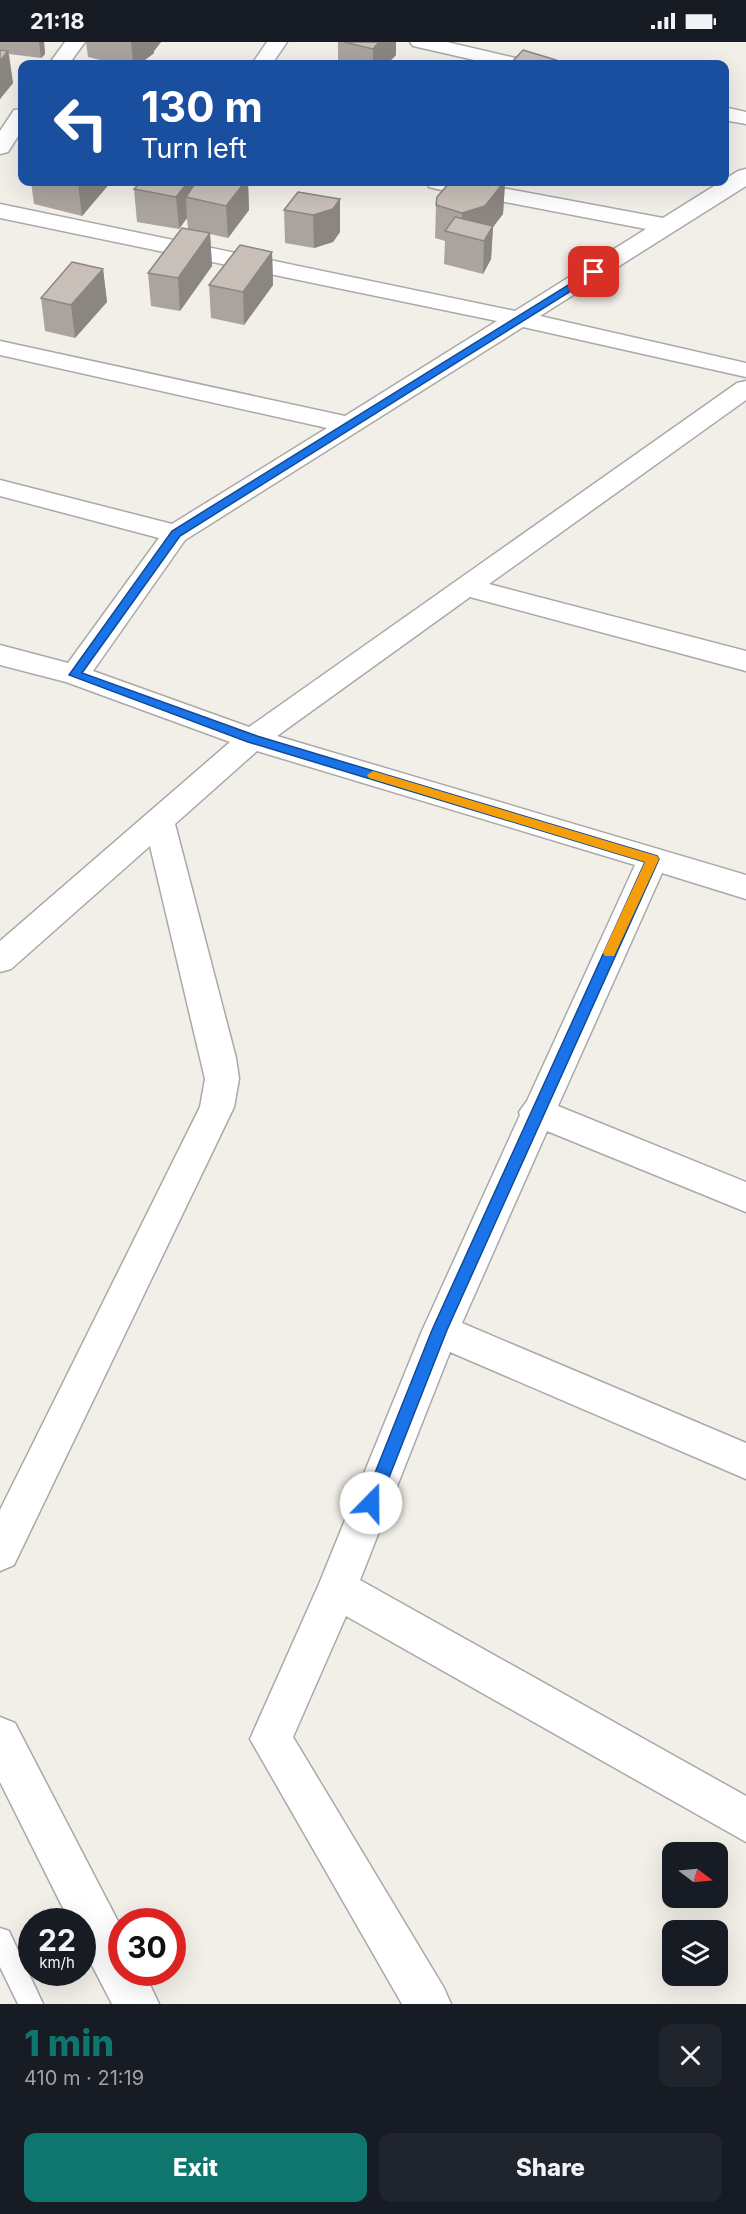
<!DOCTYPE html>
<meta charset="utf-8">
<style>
body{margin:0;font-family:Inter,sans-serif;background:#20242c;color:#f1f3f6;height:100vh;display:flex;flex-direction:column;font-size:22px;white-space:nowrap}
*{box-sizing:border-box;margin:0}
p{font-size:20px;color:#9ea1a6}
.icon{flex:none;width:33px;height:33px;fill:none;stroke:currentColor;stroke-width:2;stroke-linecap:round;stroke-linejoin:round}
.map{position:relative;height:1962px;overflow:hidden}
.panel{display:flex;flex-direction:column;background:#171b24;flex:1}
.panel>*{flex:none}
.hud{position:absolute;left:18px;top:18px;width:711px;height:126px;border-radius:12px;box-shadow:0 6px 24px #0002;background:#1a4fa0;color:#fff;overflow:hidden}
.needle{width:39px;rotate:106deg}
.buttons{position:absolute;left:662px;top:1800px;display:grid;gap:12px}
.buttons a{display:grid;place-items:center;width:66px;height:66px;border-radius:12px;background:#171b24;box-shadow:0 6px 24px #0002;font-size:30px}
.speed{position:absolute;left:18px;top:1866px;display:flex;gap:12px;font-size:30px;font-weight:700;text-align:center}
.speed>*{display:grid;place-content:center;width:78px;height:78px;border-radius:50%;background:#171b24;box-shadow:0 6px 24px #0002;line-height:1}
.speed small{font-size:15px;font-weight:400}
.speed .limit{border:9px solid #d22;background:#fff;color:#111}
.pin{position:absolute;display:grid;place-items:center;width:51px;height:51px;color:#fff;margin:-26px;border-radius:12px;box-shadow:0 3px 9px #0006}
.me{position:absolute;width:66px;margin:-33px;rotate:22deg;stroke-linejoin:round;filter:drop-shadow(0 0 4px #0008)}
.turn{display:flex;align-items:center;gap:21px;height:126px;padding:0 24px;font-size:27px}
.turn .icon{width:78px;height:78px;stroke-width:2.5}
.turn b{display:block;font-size:42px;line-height:51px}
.round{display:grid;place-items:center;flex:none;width:63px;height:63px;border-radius:12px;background:#20242c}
.head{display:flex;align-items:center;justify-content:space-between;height:102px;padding:0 24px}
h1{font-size:36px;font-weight:800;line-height:45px;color:#0f766e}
.primary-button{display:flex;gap:12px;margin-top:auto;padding:12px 24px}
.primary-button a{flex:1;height:69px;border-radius:12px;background:#0f766e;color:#fff;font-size:24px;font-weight:800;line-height:69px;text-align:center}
.primary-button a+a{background:#20242c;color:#f1f3f6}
.status{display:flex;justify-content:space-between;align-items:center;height:42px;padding:0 30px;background:#171b24;direction:ltr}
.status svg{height:16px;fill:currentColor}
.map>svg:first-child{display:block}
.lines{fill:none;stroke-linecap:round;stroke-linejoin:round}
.service-casing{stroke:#a9a9a9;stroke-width:3}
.minor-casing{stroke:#a9a9a9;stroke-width:3}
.service{fill:#fff;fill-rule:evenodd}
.minor{fill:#fff;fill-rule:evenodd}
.wall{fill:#aba49e}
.shaded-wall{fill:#8b8681}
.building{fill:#c7bfb8;stroke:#8b8681;stroke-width:1.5}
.route{fill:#1a73e8;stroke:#114b97;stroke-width:1.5}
.slow{fill:#f59e0b}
</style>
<div class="status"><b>21:18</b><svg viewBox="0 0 49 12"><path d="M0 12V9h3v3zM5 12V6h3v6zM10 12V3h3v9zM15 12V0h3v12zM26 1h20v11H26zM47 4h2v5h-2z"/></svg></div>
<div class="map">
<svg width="746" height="1962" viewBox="0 0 746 1962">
<rect width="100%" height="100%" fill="#f2efe9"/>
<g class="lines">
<defs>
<polygon id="service" points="0,1886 9,1889 43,1962 18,1962 0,1925"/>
<g id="minor">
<polygon points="65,0 85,0 69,22 49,22"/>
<polygon points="267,0 287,0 272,22 252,22"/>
<polygon points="410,0 447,0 524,18 527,22 492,22 413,4"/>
<polygon points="724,65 746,70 746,82 724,78"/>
<polygon points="22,67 22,88 8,110 0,112 0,89 14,68"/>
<polygon points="746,127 746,144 540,274 746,321 746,335 523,285 185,498 93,629 249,685 737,341 746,339 746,358 489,542 746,609 746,629 470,555 277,694 746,833 746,857 662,831 558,1064 746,1140 746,1170 547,1089 462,1281 746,1401 746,1437 450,1310 360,1538 746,1754 746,1800 346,1574 293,1695 444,1946 451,1962 402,1962 250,1697 319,1542 422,1289 520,1073 519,1070 527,1059 635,823 257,709 175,782 236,1016 239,1037 234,1065 14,1523 0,1529 0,1468 200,1065 205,1037 150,804 11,927 0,930 0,899 230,700 66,640 0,623 0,603 68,621 159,496 0,454 0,438 172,482 327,386 0,313 0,299 345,374 497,279 0,176 0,162 515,269 646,187 437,147 429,145 426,140 470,140 663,176 738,129"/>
<polygon points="0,1675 15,1681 122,1887 122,1930 144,1930 159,1962 112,1962 82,1904 82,1880 70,1880 0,1740"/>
</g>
</defs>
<use href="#service" class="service-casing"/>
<use href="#minor" class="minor-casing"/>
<use href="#service" class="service"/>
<use href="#minor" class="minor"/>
</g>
<g class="wall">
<polygon points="0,0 44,0 45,12 41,16 9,12 13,41 0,57"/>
<polygon points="86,0 161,0 154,9 154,11 140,22 116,22 88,15"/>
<polygon points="338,0 396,0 396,13 387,22 338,22"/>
<polygon points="31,140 111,140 82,174 34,162"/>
<polygon points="141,140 248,140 249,168 228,196 210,192 212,224 180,269 151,264 148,231 188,187 187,176 179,187 137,180 134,147"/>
<polygon points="505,140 503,172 493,185 491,217 483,232 444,222 445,199 435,196 436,163"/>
<polygon points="298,150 340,190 333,200 314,206 285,201 284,168"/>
<polygon points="272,210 273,243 244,283 211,276 209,243"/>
<polygon points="103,227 107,260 75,296 45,289 41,256"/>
</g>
<g class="shaded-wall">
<polygon points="39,0 44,0 45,12 41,16"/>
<polygon points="131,0 161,0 154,9 154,11 140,22 133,22"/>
<polygon points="379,0 396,0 396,13 387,22 373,22 373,7"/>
<polygon points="8,9 13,41 0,57 0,19"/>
<polygon points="79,140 111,140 82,174 78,141"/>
<polygon points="188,140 202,140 186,155 187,176 179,187 176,155"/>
<polygon points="245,140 248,140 249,168 228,196 226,164"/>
<polygon points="505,140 503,172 493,185 491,217 483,232 484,199 461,193 462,171"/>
<polygon points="340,157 340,190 333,200 314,206 313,173"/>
<polygon points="210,191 212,224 180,269 178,236"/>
<polygon points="272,210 273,243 244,283 243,250"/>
<polygon points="103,227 107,260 75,296 71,263"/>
</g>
<g class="building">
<polygon points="344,0 379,0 373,7"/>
<polygon points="0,8 8,9 0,19"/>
<polygon points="523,8 556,18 553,22 510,22"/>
<polygon points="573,20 584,22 571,22"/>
<polygon points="141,140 188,140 176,155 134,147"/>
<polygon points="196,140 245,140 226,164 186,155"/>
<polygon points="450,140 504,140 485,164 462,171 436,163 437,155"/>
<polygon points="298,150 340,157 333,167 313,173 284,168"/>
<polygon points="455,175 493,184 484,199 445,189"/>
<polygon points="182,186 210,191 178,236 148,231"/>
<polygon points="240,203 272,210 243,250 209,243"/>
<polygon points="72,220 103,227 71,263 41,256"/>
</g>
<polygon class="route" points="594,227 598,228 598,232 180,494 82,631 257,694 657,814 659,817 447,1288 379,1461 377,1467 371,1469 366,1467 363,1461 432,1288 645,820 248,700 69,633 172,489"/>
<polygon class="slow" points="373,729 657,814 659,817 614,914 605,914 603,911 645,820 369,736 367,733"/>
</svg>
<div class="buttons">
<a><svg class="needle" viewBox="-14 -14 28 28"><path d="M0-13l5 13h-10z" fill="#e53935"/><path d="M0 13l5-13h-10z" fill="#9ea1a6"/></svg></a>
<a><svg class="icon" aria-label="layers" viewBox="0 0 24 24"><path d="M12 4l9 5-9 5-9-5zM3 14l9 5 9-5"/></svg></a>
</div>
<div class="speed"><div>22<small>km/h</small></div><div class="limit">30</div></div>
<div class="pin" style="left:594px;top:230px;background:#d93025"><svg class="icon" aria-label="arrive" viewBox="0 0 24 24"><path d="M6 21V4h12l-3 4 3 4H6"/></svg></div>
<svg class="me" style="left:371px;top:1461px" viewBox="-20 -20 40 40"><circle r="19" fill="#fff"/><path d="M0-13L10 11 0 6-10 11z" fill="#1a73e8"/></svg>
<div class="hud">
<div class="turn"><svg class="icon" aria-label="left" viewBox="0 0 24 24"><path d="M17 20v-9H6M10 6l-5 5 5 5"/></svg><div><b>130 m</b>Turn left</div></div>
</div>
</div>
<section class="panel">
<div class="head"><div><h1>1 min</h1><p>410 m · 21:19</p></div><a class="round"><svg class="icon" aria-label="close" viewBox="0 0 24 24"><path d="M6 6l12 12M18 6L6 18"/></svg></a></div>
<div class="primary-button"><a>Exit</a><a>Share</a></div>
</section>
